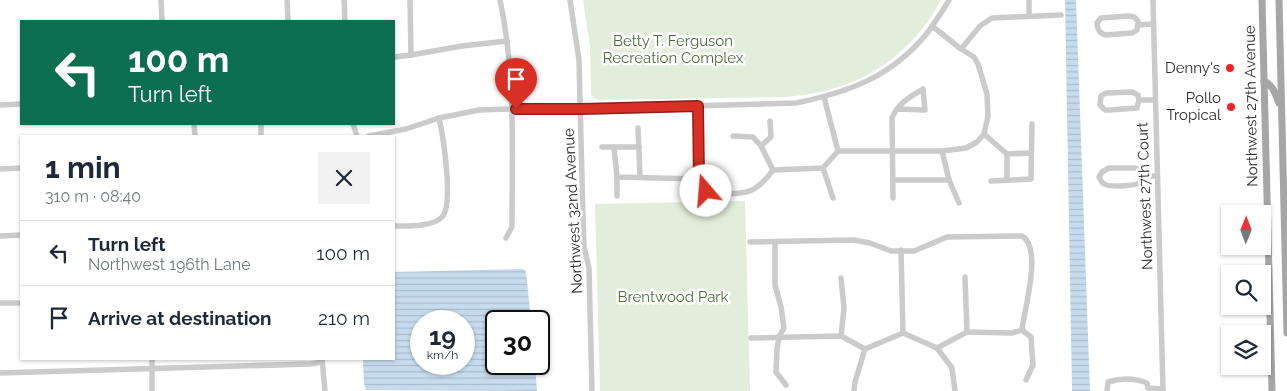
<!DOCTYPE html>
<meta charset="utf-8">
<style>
body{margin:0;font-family:Raleway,sans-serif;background:#f2f2f3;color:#1f2937;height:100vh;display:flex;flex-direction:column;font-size:19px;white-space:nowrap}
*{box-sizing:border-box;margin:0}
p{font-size:16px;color:#747a83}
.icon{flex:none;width:28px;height:28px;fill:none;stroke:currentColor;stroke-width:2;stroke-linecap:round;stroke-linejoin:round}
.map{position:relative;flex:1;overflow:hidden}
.sheet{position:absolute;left:20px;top:135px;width:375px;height:225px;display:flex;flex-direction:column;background:#fff;border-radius:0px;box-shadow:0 1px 4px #0004}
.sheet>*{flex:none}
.top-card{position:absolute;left:20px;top:20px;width:375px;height:105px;border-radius:0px;box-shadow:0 1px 4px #0004;background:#0b6e4f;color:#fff;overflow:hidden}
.needle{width:32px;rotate:1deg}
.tools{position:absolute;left:1221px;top:205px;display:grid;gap:10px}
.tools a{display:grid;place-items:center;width:50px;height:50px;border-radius:0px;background:#fff;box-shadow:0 1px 4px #0004;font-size:25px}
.speed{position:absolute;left:410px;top:310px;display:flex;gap:10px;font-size:25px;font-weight:700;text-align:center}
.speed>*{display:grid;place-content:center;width:65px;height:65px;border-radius:50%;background:#fff;box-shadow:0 1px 4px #0004;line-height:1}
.speed small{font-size:12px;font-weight:400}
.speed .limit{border:2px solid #111;border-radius:8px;background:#fff;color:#111}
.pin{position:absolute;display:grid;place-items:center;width:42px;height:42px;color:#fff;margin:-51px -21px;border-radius:50% 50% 50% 0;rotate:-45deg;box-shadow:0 0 5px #0007}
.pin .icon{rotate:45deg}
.me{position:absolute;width:55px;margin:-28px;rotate:342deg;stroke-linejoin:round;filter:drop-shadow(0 0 4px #0008)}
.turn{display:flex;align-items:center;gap:18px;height:105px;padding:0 25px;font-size:22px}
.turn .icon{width:65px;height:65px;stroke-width:2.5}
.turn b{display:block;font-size:35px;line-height:42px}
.round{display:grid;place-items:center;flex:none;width:52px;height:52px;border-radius:0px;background:#f2f2f3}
.overview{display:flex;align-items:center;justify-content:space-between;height:85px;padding:0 25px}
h1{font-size:30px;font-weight:700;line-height:38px}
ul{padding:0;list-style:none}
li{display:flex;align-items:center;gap:15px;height:65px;padding:0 25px;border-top:1px solid #e0e1e3}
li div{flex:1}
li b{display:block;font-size:19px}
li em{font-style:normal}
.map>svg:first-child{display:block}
.green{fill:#e3eddb}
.water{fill:url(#water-rules);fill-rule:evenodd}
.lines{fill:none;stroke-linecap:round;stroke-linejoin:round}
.minor{stroke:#cbcbcb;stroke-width:5.5}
.major{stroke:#a6a6a6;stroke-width:7}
.route-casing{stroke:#8d1f18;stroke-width:12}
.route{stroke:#d93025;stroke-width:9}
.poi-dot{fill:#f22426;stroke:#fff;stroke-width:2}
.labels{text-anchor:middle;stroke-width:5;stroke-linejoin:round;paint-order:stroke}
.park-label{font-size:15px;fill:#4e6d38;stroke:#fff}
.poi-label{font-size:15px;fill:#2e2e2e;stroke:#fff;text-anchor:end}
.street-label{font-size:15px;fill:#2e2e2e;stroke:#fff}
</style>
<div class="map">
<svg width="1287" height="391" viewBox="0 0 1287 391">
<defs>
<pattern id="water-rules" width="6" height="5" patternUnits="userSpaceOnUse" patternTransform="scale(1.25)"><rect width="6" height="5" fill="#c6dcee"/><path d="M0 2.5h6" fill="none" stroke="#aabdcc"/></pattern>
</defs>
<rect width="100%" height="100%" fill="#fff"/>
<g class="green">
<path d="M583,0H941C935,10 930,20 922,29C887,73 840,93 785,97L599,100L594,98L591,94L590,46Z"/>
<polygon points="745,201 750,391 600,391 595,204"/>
</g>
<g class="water">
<polygon points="1065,0 1076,0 1090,391 1072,391"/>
<path d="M523,269L526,271L531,321H496V364H535L537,391L366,390L364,384L363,359H394V272ZM421,321H464V364H421Z"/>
</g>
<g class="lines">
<g class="minor">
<polyline points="161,0 162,21"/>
<polyline points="287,0 288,21"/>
<polyline points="344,0 345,21"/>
<polyline points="410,0 411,55"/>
<path d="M500,0C516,74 512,151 512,227L506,238"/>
<polyline points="570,0 579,60 583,219 584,246 589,268 592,391"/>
<polyline points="1029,0 1029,16"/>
<polyline points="1153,0 1163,391"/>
<path d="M1129,16L1134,17L1138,21L1137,30L1132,33L1106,35C1100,34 1097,29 1097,23L1101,18Z"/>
<polyline points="1138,25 1153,24"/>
<polyline points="961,49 980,26 992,18 1061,15"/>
<polyline points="394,57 411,55 462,46 507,41"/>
<polygon points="1132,92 1138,95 1139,100 1137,108 1109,110 1105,110 1100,105 1101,96 1106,93"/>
<polyline points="824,97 838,151"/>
<polyline points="1139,100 1155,100"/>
<polyline points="0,105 21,104"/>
<path d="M698,106L699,179C701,184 703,188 708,191C717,196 746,194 754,189C762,184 768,177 773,170L823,168L838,151H942L966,148L977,142L984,134L988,116L987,94L978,64L974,57L961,49L932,26"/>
<polyline points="194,124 195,136"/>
<polyline points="261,124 261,136"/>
<polyline points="353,124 357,136"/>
<polyline points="638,128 640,177"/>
<polyline points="984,134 1007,154 1031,153"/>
<path d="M369,136L406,129L439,118L479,110L511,109H581L796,103C850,92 893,76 928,32C935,22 943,11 949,0"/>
<polyline points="733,136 753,137 761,146 773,170"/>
<polyline points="761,146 771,137 770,121"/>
<polyline points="602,147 639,147"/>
<polyline points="614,147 617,177 699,179"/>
<polyline points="942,151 949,180 959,203"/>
<polyline points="1007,154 1007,180"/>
<polyline points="823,168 833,198"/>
<path d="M1109,168H1135L1142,171C1143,174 1144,177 1143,180C1140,187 1109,187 1104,184C1101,182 1101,180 1099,177L1102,172Z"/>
<polyline points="0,169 21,168"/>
<polyline points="1143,176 1157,176"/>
<polyline points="893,180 949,180"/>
<polyline points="991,181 1031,179 1032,124"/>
<polyline points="617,196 617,177"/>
<path d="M893,198L892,118C898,103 910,97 923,89L925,110L897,109"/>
<path d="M394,226C407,226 433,227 442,217C454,205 443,135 439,118"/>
<polyline points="0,236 21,235"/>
<path d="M750,242L853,240L870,243L891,251H914L947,237L1022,236C1043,248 1024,310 1022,330"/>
<polyline points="775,242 775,285 781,307 784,328 779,337 777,349 776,372 786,385"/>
<polyline points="901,250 903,333"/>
<polyline points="965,277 967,332"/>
<polyline points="841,278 844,308 841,336"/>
<polyline points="0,303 21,303"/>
<polyline points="1022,330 1031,337 1033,365 1026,380"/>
<polyline points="751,338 841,336 865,349 903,333 937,348 967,332 1012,333 1022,330"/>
<polyline points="937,348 952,368 955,391"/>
<polyline points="152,359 152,391"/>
<polyline points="322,359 325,391"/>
<polyline points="0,373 310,364 317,363 322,359"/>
<polyline points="1148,388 1163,389"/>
<polyline points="854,391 855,382 865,349"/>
<path d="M1107,391L1108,382C1121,378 1134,378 1147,383L1148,388"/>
</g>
<g class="major">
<polyline points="1262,0 1272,391"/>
<polyline points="1279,0 1287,333"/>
<path d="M1264,81C1274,86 1275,94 1279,103"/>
</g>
</g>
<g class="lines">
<defs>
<polyline id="route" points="516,109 581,109 698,106 699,179 702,186 706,191"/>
</defs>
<use href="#route" class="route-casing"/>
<use href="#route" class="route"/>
</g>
<g class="poi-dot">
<circle cx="1230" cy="68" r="5"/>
<circle cx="1231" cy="107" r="5"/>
</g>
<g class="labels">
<g class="park-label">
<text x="673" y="46">Betty T. Ferguson<tspan x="673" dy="17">Recreation Complex</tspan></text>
<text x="673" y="302">Brentwood Park</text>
</g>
<g class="poi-label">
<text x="1220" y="73">Denny's</text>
<text x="1221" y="103">Pollo<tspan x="1221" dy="17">Tropical</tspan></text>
</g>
<g class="street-label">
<text transform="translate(1251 106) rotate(-91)" y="5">Northwest 27th Avenue</text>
<text transform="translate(1145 196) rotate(-92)" y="5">Northwest 27th Court</text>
<text transform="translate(573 211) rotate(-93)" y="5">Northwest 32nd Avenue</text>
</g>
</g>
</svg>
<div class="tools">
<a><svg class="needle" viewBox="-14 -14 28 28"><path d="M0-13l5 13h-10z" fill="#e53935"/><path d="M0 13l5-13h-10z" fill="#747a83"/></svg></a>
<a><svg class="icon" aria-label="search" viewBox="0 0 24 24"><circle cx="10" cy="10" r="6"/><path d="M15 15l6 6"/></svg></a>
<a><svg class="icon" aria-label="layers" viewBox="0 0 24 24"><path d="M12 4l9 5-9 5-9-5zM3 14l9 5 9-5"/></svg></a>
</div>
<div class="speed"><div>19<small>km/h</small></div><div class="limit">30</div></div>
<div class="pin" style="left:516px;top:109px;background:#d93025"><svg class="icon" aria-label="arrive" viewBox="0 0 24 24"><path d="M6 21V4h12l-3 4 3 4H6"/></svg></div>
<svg class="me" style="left:706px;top:191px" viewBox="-20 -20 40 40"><circle r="19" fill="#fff"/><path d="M0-13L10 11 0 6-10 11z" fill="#d93025"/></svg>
<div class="top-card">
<div class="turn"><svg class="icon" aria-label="left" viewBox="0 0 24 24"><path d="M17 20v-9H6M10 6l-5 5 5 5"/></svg><div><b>100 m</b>Turn left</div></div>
</div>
<section class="sheet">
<div class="overview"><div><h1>1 min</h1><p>310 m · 08:40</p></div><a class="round"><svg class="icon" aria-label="close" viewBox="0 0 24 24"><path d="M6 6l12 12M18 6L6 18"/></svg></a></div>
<ul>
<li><svg class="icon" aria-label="left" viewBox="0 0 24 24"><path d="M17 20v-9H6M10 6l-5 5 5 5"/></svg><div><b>Turn left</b><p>Northwest 196th Lane</p></div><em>100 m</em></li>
<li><svg class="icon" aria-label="arrive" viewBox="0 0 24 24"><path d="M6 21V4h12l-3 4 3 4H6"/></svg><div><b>Arrive at destination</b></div><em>210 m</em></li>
</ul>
</section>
</div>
